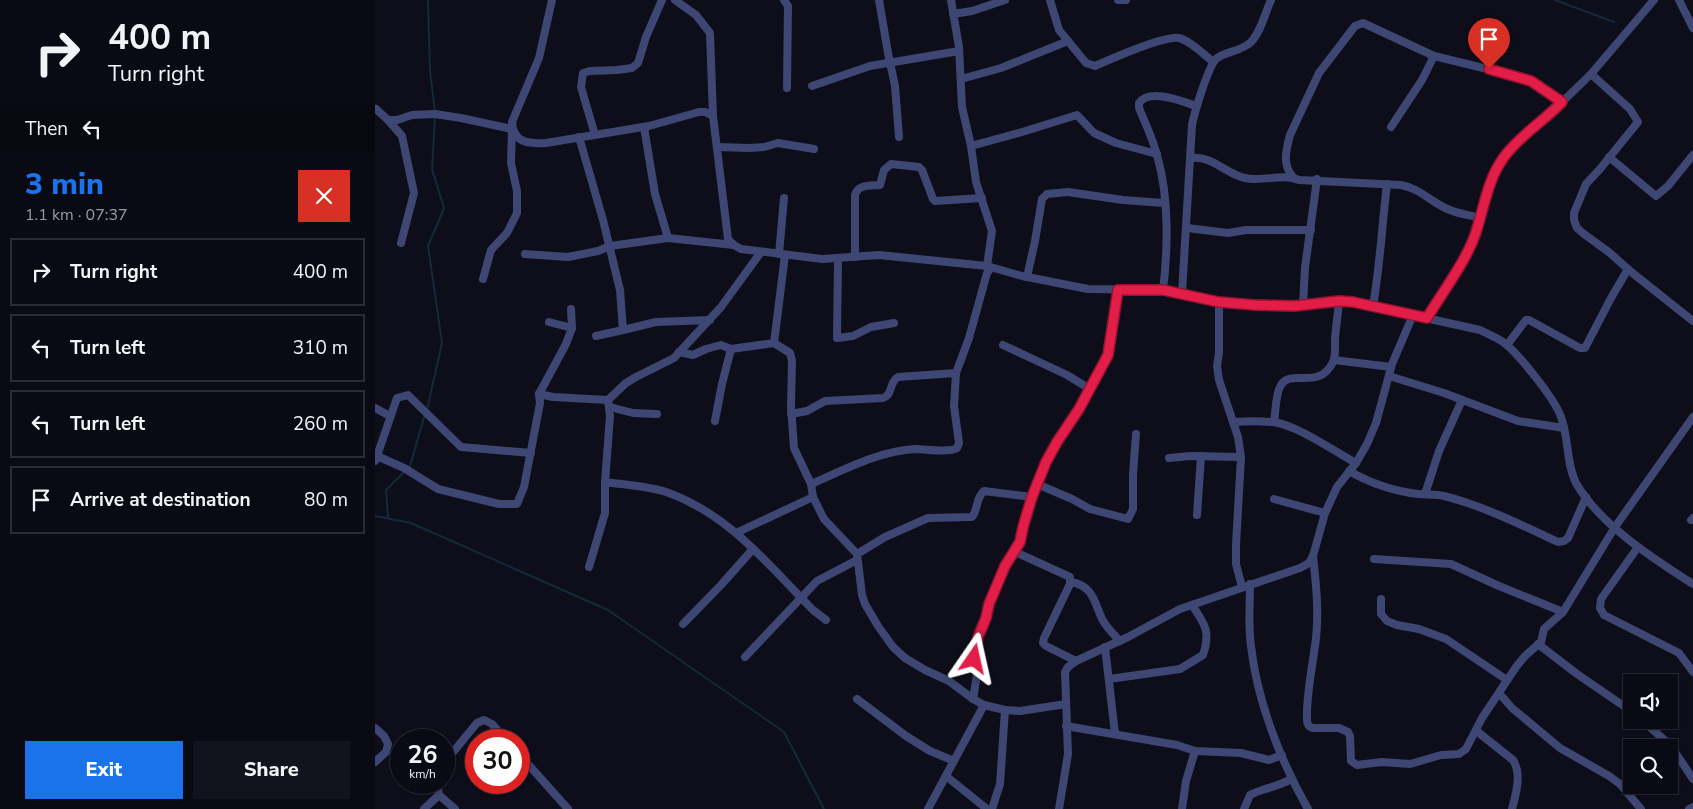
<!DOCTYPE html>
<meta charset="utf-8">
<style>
body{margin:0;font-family:"Nunito Sans",sans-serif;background:#13131d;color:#f1f3f6;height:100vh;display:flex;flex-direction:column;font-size:19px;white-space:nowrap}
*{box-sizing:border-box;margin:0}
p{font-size:16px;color:#999aa0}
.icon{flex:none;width:28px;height:28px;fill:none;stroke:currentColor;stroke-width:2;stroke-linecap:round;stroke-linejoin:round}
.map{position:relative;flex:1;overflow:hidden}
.sheet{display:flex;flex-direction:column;background:#0a0a14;width:375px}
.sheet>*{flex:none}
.top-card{background:#0a0a14;color:#f1f3f6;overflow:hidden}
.controls{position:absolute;left:1248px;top:674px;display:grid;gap:10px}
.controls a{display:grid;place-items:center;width:55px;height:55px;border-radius:0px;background:#0a0a14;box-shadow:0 1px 4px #0004,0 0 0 1px #2a2b34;font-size:25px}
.speed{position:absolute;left:15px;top:729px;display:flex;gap:10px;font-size:25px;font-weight:700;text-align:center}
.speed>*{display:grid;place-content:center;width:65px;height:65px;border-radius:50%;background:#0a0a14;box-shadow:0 1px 4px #0004,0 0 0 1px #2a2b34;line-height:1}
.speed small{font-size:12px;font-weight:400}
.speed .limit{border:8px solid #d22;background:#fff;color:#111}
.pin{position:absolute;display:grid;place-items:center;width:42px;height:42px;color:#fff;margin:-51px -21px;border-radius:50% 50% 50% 0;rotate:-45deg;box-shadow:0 0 5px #0007}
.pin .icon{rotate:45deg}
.me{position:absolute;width:55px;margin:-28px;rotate:11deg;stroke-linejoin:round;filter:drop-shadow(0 0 4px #0008)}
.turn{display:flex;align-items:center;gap:18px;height:105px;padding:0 25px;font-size:22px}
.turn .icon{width:65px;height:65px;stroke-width:2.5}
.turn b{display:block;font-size:35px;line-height:42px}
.then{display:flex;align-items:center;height:48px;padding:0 25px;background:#0003;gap:10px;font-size:19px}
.round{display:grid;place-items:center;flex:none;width:52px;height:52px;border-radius:0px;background:#13131d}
.head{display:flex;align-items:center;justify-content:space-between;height:85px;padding:0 25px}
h1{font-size:30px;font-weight:800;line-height:38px;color:#1a73e8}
.action{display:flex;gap:10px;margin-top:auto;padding:10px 25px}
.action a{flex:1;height:58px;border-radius:0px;background:#1a73e8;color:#fff;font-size:20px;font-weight:800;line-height:58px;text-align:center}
.action a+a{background:#13131d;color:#f1f3f6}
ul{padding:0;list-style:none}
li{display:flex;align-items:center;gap:15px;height:68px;margin:0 10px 8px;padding:0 15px;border:2px solid #2a2b34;border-radius:0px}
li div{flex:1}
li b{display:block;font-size:19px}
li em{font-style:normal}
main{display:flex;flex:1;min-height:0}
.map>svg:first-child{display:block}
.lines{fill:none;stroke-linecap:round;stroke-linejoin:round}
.stream{stroke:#122a39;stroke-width:2}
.street{stroke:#3e4773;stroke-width:8}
.route-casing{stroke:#92132f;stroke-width:12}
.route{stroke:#e11d48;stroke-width:9}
</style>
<main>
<section class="sheet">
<div class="top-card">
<div class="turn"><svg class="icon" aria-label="right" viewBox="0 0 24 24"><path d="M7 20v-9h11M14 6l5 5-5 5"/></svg><div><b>400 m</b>Turn right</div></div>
<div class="then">Then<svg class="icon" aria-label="left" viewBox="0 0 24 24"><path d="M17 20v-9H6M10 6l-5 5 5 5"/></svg></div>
</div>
<div class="head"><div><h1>3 min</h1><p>1.1 km · 07:37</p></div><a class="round" style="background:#d93025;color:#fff"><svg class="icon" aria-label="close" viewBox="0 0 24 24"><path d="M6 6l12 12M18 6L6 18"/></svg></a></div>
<ul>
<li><svg class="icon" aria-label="right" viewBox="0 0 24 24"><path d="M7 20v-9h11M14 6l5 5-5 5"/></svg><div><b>Turn right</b></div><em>400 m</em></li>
<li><svg class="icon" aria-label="left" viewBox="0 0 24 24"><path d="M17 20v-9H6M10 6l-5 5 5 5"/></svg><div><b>Turn left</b></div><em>310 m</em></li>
<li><svg class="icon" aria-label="left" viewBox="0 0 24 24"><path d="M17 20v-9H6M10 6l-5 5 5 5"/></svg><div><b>Turn left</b></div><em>260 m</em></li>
<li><svg class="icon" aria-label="arrive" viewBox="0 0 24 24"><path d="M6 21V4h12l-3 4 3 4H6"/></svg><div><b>Arrive at destination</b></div><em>80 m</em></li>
</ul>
<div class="action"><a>Exit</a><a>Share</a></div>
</section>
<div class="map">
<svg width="1318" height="809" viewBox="0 0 1318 809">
<rect width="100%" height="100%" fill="#0d0e1a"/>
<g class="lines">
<g class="stream">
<polyline points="53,0 55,71 60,112"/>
<polyline points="1180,0 1239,22"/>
<polyline points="52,410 67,343 53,246 69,208 57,169 60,117"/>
<polyline points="32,469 35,466 50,414"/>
<polyline points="0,516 36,523 233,610 409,732 449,809"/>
<polyline points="13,518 11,490 29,472"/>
</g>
<g class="street">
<path d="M177,0L164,58L137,122C138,143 154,144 171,143L274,126L324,112H330L338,116"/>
<polyline points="300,0 321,15 335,33 338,116 353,239 359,245"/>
<polyline points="409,0 413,6 412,88"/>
<polyline points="504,0 513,53 520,86 524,137"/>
<path d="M576,0L584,47L587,107L596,146L601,182L617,231L612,266L647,276L713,289L788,290L844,302L920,305L964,301L978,302L1105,330C1113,334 1121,337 1128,342C1143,353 1180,399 1186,417C1194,438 1191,463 1201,483C1224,524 1279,559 1318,584"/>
<path d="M675,0L684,30L711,63L720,66C736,59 789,35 804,38C814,40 830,55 838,62"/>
<polyline points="743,0 751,0"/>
<polyline points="1304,0 1318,28"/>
<polyline points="578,14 597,11 630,0"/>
<polyline points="1216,74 1255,109 1263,122 1225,169 1211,184 1199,213 1199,220 1202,228 1209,234 1235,253 1255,271 1318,321"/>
<polyline points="586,79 626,68 693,41"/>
<polyline points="437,86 495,66 584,51"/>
<polyline points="1,109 13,120 22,120 37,115 60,114 86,118 137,129 136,163 142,191 142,213 132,233 116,250 108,279"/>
<polyline points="13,120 27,136 39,193 26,243"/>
<polyline points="269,127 280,194 293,238"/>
<polyline points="1016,127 1047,80 1059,56"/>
<polyline points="220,135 206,87 208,73 215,71 242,70 257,68 263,63 271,37 287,0"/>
<polyline points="204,137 228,220 245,290 248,330 281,322 335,320"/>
<polyline points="596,146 647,132 702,115 719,133 741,143 782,154"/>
<polyline points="342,147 375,148 389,147 403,143 439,149"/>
<polyline points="1234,157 1281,196 1293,186 1318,155"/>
<path d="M817,158C838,156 851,174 870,178C888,182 908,173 924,180L1026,185C1047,189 1056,203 1075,210C1084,214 1095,215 1105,218"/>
<path d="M918,177C907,165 911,150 915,135L944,73L980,26L988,23L1059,56L1129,73L1156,81L1187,102"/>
<polyline points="812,228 853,233 871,230 936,230"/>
<polyline points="150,254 193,257 223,251 235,246 293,238 359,245 366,249 447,259 504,255 612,266"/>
<polyline points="404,254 409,198"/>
<path d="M480,257V195C483,184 495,186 505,185L509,170L516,164L544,167L547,170L558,199L560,201L607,198"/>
<polyline points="463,258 462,338 478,336 496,327 519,323"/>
<polyline points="652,277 660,241 667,199 672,194 693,192 748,200 789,203"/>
<path d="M788,290C793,250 794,198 783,159C779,141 771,125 764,108V103C774,88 807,101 821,106"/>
<path d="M807,293L817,125C819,114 833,67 841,59C850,51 866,52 876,42C886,32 890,13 896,0"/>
<polyline points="844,302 844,353 842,366 844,380 863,437 866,457 861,545 861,564 867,587"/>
<polyline points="928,305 930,268 942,179"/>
<path d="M998,306C1005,266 1007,225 1012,184"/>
<polyline points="1052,318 1092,253 1099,237 1115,184 1129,157 1142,142 1179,110 1216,74 1279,0"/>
<polyline points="174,322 197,328"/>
<polyline points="221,336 248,330"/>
<polyline points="399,343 410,255"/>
<polyline points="628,345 692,375 715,389"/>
<polyline points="1132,345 1151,320 1154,320 1205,348 1210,348 1236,298 1253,269"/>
<polyline points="304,352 318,355 331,349 346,345 356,349"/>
<polyline points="959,360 1016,367"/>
<polyline points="1014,376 1069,393 1143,421 1189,428"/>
<polyline points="164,394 191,344 197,328 196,309"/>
<polyline points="235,407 258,413 282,414"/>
<polyline points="0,408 15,416"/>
<path d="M416,414L432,411L450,401L508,398C518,395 514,382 523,377L581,373"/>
<polyline points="340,421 347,384 356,349 399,343 415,353 417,361 416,406 419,448 436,484 438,497 449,519 482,554 487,595 490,604 503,626 518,647 530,658 550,670 574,681 598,699 609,705 630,710 645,711 691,704"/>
<path d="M859,422C872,421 885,421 898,422C922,425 959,451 981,463"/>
<path d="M899,422C901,411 900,395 906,385C916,368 944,391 958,362C961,355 960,346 960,339C961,326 963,313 964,301"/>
<polyline points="2,456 22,398 33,395 86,447 156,453"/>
<polyline points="794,458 815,456 866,457"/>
<polyline points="0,461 2,456 29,468 63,489 124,504 142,504 149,487 165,403 164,394 178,397 233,400 251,383 261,377 299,358 346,307 386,252"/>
<path d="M974,471C995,483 1018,491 1043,494C1052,495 1060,494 1069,496C1106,505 1149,526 1183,542L1189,541L1193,538L1211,497"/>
<path d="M230,482C251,485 274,486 294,493C356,516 393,565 438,610L451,620"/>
<path d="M436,484C469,470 504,451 540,449C551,449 575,453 582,448L584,443L579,406L581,373L594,338L612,273L616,268"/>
<polyline points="662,484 697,499 715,509 753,519 758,509 758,474 761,434"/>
<polyline points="1050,494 1064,451 1087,400"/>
<polyline points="899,499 950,513"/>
<polyline points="822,515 826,456"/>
<polyline points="1316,520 1318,518"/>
<polyline points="361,533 438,497"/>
<polyline points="1263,547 1226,599 1225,608 1229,615 1304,653 1318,672"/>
<polyline points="640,552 695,577 695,584 669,638 668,643 671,646 701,661"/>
<path d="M482,554L510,537L553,518L597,517C603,510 601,497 609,491L657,497"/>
<path d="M938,556C941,584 944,610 941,638C938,665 931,693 932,720C932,725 934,727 938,728H964L973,732L975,736L976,761L982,765L1007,762L1035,764L1066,755L1084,754L1091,749L1107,718L1141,667L1150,656L1166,642L1169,629L1188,612L1240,527L1318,417"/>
<polyline points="999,559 1076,564 1124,586 1188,612"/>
<polyline points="214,567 230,513 230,482 235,416 233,400"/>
<path d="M696,582C718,586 719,601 727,619C732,628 738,634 745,641"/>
<path d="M875,584C875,605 873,626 876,646C882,701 906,762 933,809"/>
<polyline points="1006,599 1006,614 1012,621 1022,625 1044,629 1071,639 1132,680"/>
<polyline points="308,624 346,585 378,549"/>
<polyline points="1163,644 1202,674 1256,711"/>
<polyline points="730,647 740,734"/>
<polyline points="370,657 442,581 482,560"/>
<path d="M734,679L805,669L828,655C836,632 830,624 817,605"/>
<polyline points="1124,693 1137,708 1185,748 1234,776 1245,784 1266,809"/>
<polyline points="482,699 531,736 555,751 579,761"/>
<polyline points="598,699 603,669 599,659 603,637 611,618 614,604 630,566 645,542 657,497 676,451 705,409 733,355 743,290"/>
<polyline points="1267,720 1296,746 1318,779"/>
<polyline points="691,726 802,745 820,751 866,753 894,760 907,755"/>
<polyline points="0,728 9,736 13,744 11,752 0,762"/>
<path d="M1102,730L1104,733L1138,760C1147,774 1141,794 1137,809"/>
<polyline points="144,754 193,809"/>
<polyline points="69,763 102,723 109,720 117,724 131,740"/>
<polyline points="571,776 612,809"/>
<polyline points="64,795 80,809"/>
<polyline points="49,809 64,795 62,782"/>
<polyline points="553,809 609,705"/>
<polyline points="617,809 625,784 630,710"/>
<polyline points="684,809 693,754 690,672 693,667 701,661 753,637 805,609 925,568 934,563 938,556 950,513 962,487 981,463 992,444 1001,423 1017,364 1038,315"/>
<polyline points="807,809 811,781 820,751"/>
<path d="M869,809L875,795C888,788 903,787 916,779"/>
<polyline points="1314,809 1318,807"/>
</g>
</g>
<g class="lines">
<defs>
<path id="route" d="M599,659L603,637L611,618L614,604L630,566L645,542L648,527L657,497L671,462L682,442L704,409L733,355L743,290H788L844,302L880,305L920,306L964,301L978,302L1052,318C1067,293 1090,263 1100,235C1109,209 1112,180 1129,157C1145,135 1169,121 1187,102L1156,81L1114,69"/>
</defs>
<use href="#route" class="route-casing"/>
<use href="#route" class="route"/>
</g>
</svg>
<div class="controls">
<a><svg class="icon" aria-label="sound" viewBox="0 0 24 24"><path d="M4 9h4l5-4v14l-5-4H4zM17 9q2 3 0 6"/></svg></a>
<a><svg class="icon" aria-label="search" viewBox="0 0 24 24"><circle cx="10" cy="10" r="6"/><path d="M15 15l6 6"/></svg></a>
</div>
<div class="speed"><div>26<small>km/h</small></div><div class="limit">30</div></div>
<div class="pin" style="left:1114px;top:69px;background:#d93025"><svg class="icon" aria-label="arrive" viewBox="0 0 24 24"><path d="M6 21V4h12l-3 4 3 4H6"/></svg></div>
<svg class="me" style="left:599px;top:659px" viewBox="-20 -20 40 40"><path d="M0-17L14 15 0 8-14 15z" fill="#e11d48" stroke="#fff" stroke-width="4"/></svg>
</div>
</main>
